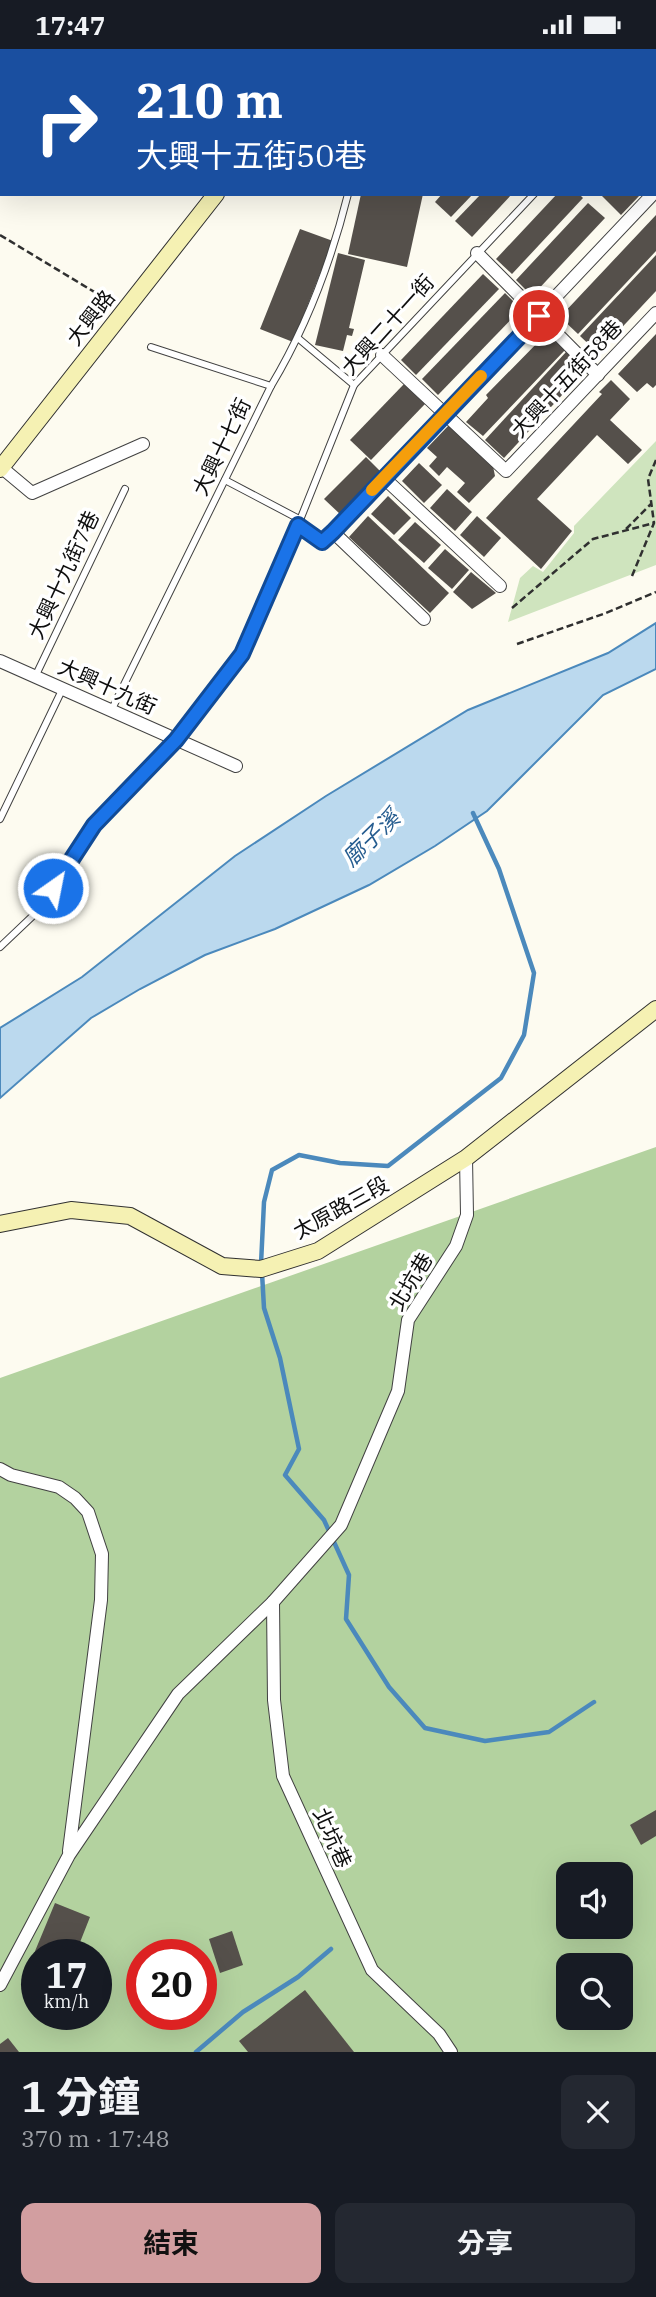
<!DOCTYPE html>
<html lang="zh-TW">
<meta charset="utf-8">
<style>
body{margin:0;font-family:"IBM Plex Serif","Noto Sans TC",serif;background:#242831;color:#f1f3f6;height:100vh;display:flex;flex-direction:column;font-size:26px;white-space:nowrap}
*{box-sizing:border-box;margin:0}
p{font-size:23px;color:#9ea1a6}
.icon{flex:none;width:38px;height:38px;fill:none;stroke:currentColor;stroke-width:2;stroke-linecap:round;stroke-linejoin:round}
.map{position:relative;height:2003px;overflow:hidden}
.sheet{display:flex;flex-direction:column;background:#171b24;flex:1}
.sheet>*{flex:none}
.hud{position:absolute;left:0px;top:0px;width:656px;height:147px;box-shadow:0 7px 28px #0002;background:#1a4fa0;color:#fff;overflow:hidden}
.fabs{position:absolute;left:556px;top:1813px;display:grid;gap:14px}
.fabs a{display:grid;place-items:center;width:77px;height:77px;border-radius:14px;background:#171b24;box-shadow:0 7px 28px #0002;font-size:35px}
.speed{position:absolute;left:21px;top:1890px;display:flex;gap:14px;font-size:35px;font-weight:700;text-align:center}
.speed>*{display:grid;place-content:center;width:91px;height:91px;border-radius:50%;background:#171b24;box-shadow:0 7px 28px #0002;line-height:1}
.speed small{font-size:18px;font-weight:400}
.speed .limit{border:10px solid #d22;background:#fff;color:#111}
.pin{position:absolute;display:grid;place-items:center;width:60px;height:60px;color:#fff;margin:-30px;border:4px solid #fff;border-radius:50%;box-shadow:0 2px 7px #0007}
.me{position:absolute;width:77px;margin:-38px;rotate:33deg;stroke-linejoin:round;filter:drop-shadow(0 0 5px #0008)}
.turn{display:flex;align-items:center;gap:24px;height:147px;padding:0 21px;font-size:32px}
.turn .icon{width:91px;height:91px;stroke-width:2.5}
.turn b{display:block;font-size:49px;line-height:60px}
.round{display:grid;place-items:center;flex:none;width:74px;height:74px;border-radius:14px;background:#242831}
.summary{display:flex;align-items:center;justify-content:space-between;height:119px;padding:0 21px}
h1{font-size:42px;font-weight:700;line-height:52px}
.cta{display:flex;gap:14px;margin-top:auto;padding:14px 21px}
.cta a{flex:1;height:80px;border-radius:14px;background:#d29ea0;color:#111;font-size:28px;font-weight:700;line-height:80px;text-align:center}
.cta a+a{background:#242831;color:#f1f3f6}
.status{display:flex;justify-content:space-between;align-items:center;height:49px;padding:0 35px;background:#171b24;direction:ltr}
.status svg{height:19px;fill:currentColor}
.map>svg:first-child{display:block}
.green{fill:#cfe4be}
.forest{fill:#b3d29f;fill-rule:evenodd}
.water{fill:#bbd9ee;stroke:#4b89bc;stroke-width:2}
.lines{fill:none;stroke-linecap:round;stroke-linejoin:round}
.stream{stroke:#4b89bc;stroke-width:4.5}
.building{fill:#55504b}
.lane-casing{stroke:#414141;stroke-width:8}
.street-casing{stroke:#414141;stroke-width:14}
.secondary-casing{stroke:#303030;stroke-width:18}
.path{stroke:#303030;stroke-width:2.5;stroke-dasharray:7 3.5;stroke-linecap:butt}
.lane{stroke:#fff;stroke-width:6}
.street{stroke:#fff;stroke-width:12}
.secondary{stroke:#f5f1b3;stroke-width:16}
.route-casing{stroke:#114b97;stroke-width:18}
.route{stroke:#1a73e8;stroke-width:12}
.slow{stroke:#f59e0b;stroke-width:12}
.labels{text-anchor:middle;stroke-width:7;stroke-linejoin:round;paint-order:stroke}
.street-label{font-size:21px;fill:#0e0e0e;stroke:#fff}
.water-label{font-size:23px;font-style:italic;fill:#265d90;stroke:#fff}
</style>
<div class="status"><b>17:47</b><svg viewBox="0 0 49 12"><path d="M0 12V9h3v3zM5 12V6h3v6zM10 12V3h3v9zM15 12V0h3v12zM26 1h20v11H26zM47 4h2v5h-2z"/></svg></div>
<div class="map">
<svg width="656" height="2003" viewBox="0 0 656 2003">
<rect width="100%" height="100%" fill="#fdfbf0"/>
<polygon class="green" points="656,392 656,516 508,573 520,529 533,517 543,523 574,484 574,477"/>
<path class="forest" d="M656,1098V2003H0V1329ZM569,1825H621V1878H569ZM37,1906H96V1965H37ZM142,1906H201V1965H142ZM569,1916H621V1969H569Z"/>
<polygon class="water" points="656,574 656,620 603,646 487,762 435,797 369,836 275,880 205,906 140,940 91,969 0,1049 0,979 82,928 235,807 326,747 468,661 608,604"/>
<g class="lines">
<g class="stream">
<polyline points="261,1215 264,1153 272,1121 299,1106 340,1114 388,1117 501,1029 524,986 534,924 499,820 473,764"/>
<polyline points="262,1224 264,1259 280,1309 299,1400 285,1426 324,1471 349,1526 346,1570 389,1638 425,1679 485,1692 549,1683 594,1653"/>
<polyline points="196,2003 243,1963 298,1928 331,1900"/>
</g>
</g>
<g class="building">
<polygon points="361,145 423,145 407,218 348,205"/>
<polygon points="442,145 473,145 451,168 435,153"/>
<polygon points="481,145 512,145 472,188 455,172"/>
<polygon points="557,145 579,145 583,149 512,225 496,210"/>
<polygon points="600,145 641,145 621,166"/>
<polygon points="588,154 605,169 532,247 516,231"/>
<polygon points="656,166 656,202 578,285 560,268"/>
<polygon points="300,180 333,192 293,293 260,280"/>
<polygon points="338,204 365,211 349,279 354,280 352,287 347,286 343,302 315,296"/>
<polygon points="656,206 656,242 598,304 580,287"/>
<polygon points="483,225 499,240 416,326 401,311"/>
<polygon points="505,244 521,260 438,346 422,330"/>
<polygon points="546,285 565,301 483,387 466,373 488,349 486,346"/>
<polygon points="656,285 656,336 653,339 647,334 637,343 618,325"/>
<polygon points="566,303 586,320 504,409 485,391"/>
<polygon points="611,331 630,350 610,371 642,401 628,415 597,386 537,450 572,482 541,520 486,469 602,345 599,343"/>
<polygon points="404,335 425,355 371,411 350,391"/>
<polygon points="449,376 493,417 495,427 469,454 457,443 465,434 447,418 439,427 429,417 437,408 427,399"/>
<polygon points="366,408 382,424 341,466 324,450"/>
<polygon points="419,414 442,436 424,454 402,432"/>
<polygon points="447,440 472,463 455,482 430,459"/>
<polygon points="388,447 411,469 394,486 371,465"/>
<polygon points="368,467 449,544 430,564 349,488"/>
<polygon points="477,467 501,489 484,508 460,486"/>
<polygon points="415,473 441,496 424,514 398,491"/>
<polygon points="445,500 469,521 452,540 428,519"/>
<polygon points="471,523 496,544 472,560 453,543"/>
<polygon points="656,1761 656,1787 641,1796 630,1776"/>
<polygon points="55,1854 90,1868 75,1906 37,1906 37,1909 33,1907"/>
<polygon points="232,1882 243,1916 220,1924 209,1890"/>
<polygon points="305,1941 354,2003 248,2003 239,1992"/>
<polygon points="8,1989 19,2003 0,2003 0,1995"/>
</g>
<g class="lines">
<defs>
<g id="lane">
<polyline points="384,2 385,0"/>
<polyline points="299,290 354,336"/>
<polyline points="151,298 271,337"/>
<polyline points="225,431 301,471"/>
<polyline points="35,628 125,440"/>
<path d="M112,660L271,337C307,277 331,213 348,145"/>
<polyline points="0,770 63,639"/>
<polyline points="0,898 39,861 94,776 176,691 242,605 298,476 354,336 534,145"/>
</g>
<g id="street">
<polyline points="518,0 519,2"/>
<polyline points="654,130 656,132"/>
<polyline points="477,204 598,326"/>
<polyline points="382,306 506,422 656,264"/>
<polyline points="1,418 32,444 143,395"/>
<polyline points="383,428 500,537"/>
<polyline points="298,476 322,493 333,483 653,145"/>
<polyline points="333,483 424,570"/>
<polyline points="0,612 236,717"/>
<polyline points="0,1420 11,1426 59,1438 75,1449 88,1463 102,1505 101,1551 69,1802"/>
<polyline points="273,1553 274,1651 283,1727 372,1921 439,1985 451,2003"/>
<polyline points="0,1936 69,1806 178,1645 273,1553 341,1476 398,1342 408,1271 456,1197 467,1166 466,1109"/>
</g>
<g id="secondary">
<polyline points="336,2 337,0"/>
<polyline points="0,420 216,145"/>
<polyline points="0,1175 71,1161 130,1167 222,1217 261,1220 318,1202 466,1109 656,960"/>
</g>
</defs>
<use href="#lane" class="lane-casing"/>
<use href="#street" class="street-casing"/>
<use href="#secondary" class="secondary-casing"/>
<g class="path">
<polyline points="0,186 111,253"/>
<polyline points="626,480 651,455"/>
<polyline points="632,527 654,474 648,430 656,411"/>
<polyline points="512,559 593,490 654,474"/>
<polyline points="517,595 606,564 656,543"/>
</g>
<use href="#lane" class="lane"/>
<use href="#street" class="street"/>
<use href="#secondary" class="secondary"/>
</g>
<g class="lines">
<defs>
<polyline id="route" points="53,839 94,776 176,691 242,605 298,476 322,493 333,483 539,267"/>
</defs>
<use href="#route" class="route-casing"/>
<use href="#route" class="route"/>
<polyline class="slow" points="372,441 481,327"/>
</g>
<g class="labels">
<g class="street-label">
<text transform="translate(91 269) rotate(-52)" y="7">大興路</text>
<text transform="translate(388 276) rotate(-48)" y="7">大興二十一街</text>
<text transform="translate(567 330) rotate(-47)" y="7">大興十五街58巷</text>
<text transform="translate(222 398) rotate(-64)" y="7">大興十七街</text>
<text transform="translate(64 526) rotate(-65)" y="7">大興十九街7巷</text>
<text transform="translate(107 638) rotate(24)" y="7">大興十九街</text>
<text transform="translate(341 1159) rotate(-29)" y="7">太原路三段</text>
<text transform="translate(411 1233) rotate(-59)" y="7">北坑巷</text>
<text transform="translate(332 1789) rotate(66)" y="7">北坑巷</text>
</g>
<g class="water-label">
<text transform="translate(371 789) rotate(-44)" y="8">廍子溪</text>
</g>
</g>
</svg>
<div class="fabs">
<a><svg class="icon" aria-label="sound" viewBox="0 0 24 24"><path d="M4 9h4l5-4v14l-5-4H4zM17 9q2 3 0 6"/></svg></a>
<a><svg class="icon" aria-label="search" viewBox="0 0 24 24"><circle cx="10" cy="10" r="6"/><path d="M15 15l6 6"/></svg></a>
</div>
<div class="speed"><div>17<small>km/h</small></div><div class="limit">20</div></div>
<div class="pin" style="left:539px;top:267px;background:#d93025"><svg class="icon" aria-label="arrive" viewBox="0 0 24 24"><path d="M6 21V4h12l-3 4 3 4H6"/></svg></div>
<svg class="me" style="left:53px;top:839px" viewBox="-20 -20 40 40"><circle r="17" fill="#1a73e8" stroke="#fff" stroke-width="3"/><path d="M0-11L8 9 0 5-8 9z" fill="#fff"/></svg>
<div class="hud">
<div class="turn"><svg class="icon" aria-label="right" viewBox="0 0 24 24"><path d="M7 20v-9h11M14 6l5 5-5 5"/></svg><div><b>210 m</b>大興十五街50巷</div></div>
</div>
</div>
<section class="sheet">
<div class="summary"><div><h1>1 分鐘</h1><p>370 m · 17:48</p></div><a class="round"><svg class="icon" aria-label="close" viewBox="0 0 24 24"><path d="M6 6l12 12M18 6L6 18"/></svg></a></div>
<div class="cta"><a>結束</a><a>分享</a></div>
</section>
